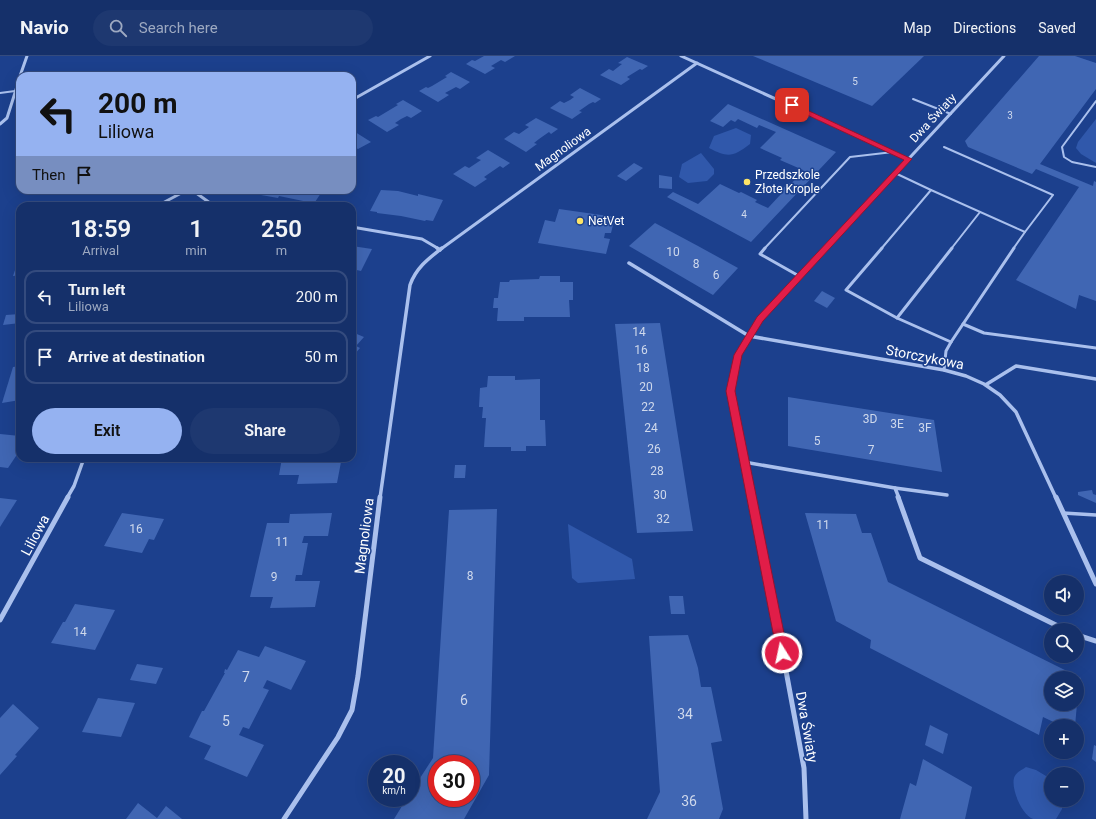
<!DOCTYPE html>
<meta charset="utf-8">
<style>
body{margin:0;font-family:Roboto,sans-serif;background:#1e3870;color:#f1f3f6;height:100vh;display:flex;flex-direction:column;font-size:15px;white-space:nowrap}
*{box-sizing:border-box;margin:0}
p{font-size:13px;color:#9da9c1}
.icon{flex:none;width:22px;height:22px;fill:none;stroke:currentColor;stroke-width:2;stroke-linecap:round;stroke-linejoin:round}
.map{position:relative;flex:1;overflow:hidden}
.panel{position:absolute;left:16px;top:146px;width:340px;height:260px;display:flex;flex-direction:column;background:#15306a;border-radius:12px;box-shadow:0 4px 16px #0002,0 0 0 1px #344b7e}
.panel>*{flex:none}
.guide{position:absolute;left:16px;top:16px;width:340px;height:122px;border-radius:12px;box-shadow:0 4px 16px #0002,0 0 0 1px #344b7e;background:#95b2f1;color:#111;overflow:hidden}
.controls{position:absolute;left:1044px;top:519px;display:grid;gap:8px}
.controls a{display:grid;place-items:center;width:40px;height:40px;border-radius:50%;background:#15306a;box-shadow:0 4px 16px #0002,0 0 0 1px #344b7e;font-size:20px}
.speed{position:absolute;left:368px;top:699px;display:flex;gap:8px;font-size:20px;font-weight:700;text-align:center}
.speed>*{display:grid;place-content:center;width:52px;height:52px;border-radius:50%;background:#15306a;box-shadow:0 4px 16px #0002,0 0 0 1px #344b7e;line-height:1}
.speed small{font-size:10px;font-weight:400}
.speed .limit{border:6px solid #d22;background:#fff;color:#111}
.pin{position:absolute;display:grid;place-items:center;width:34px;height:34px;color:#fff;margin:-17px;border-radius:8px;box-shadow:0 2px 6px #0006}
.me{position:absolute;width:44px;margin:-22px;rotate:350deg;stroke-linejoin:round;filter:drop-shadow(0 0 3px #0008)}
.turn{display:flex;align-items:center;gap:14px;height:84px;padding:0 16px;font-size:18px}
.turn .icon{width:52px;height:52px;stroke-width:2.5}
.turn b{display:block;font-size:28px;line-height:34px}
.then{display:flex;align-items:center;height:38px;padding:0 16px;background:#0003;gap:8px;font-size:15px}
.eta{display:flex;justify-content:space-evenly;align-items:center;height:68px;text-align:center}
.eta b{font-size:24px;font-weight:600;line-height:28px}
.cta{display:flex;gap:8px;margin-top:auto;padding:8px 16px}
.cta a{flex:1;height:46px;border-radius:24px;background:#95b2f1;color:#111;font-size:16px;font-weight:600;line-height:46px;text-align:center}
.cta a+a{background:#1e3870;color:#f1f3f6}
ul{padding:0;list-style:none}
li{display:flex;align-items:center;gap:12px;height:54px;margin:0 8px 6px;padding:0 8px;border:2px solid #344b7e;border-radius:12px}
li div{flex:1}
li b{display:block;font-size:15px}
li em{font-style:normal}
header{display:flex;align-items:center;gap:24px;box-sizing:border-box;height:56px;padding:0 20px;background:#15306a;border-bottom:1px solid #344b7e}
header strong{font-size:19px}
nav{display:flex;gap:22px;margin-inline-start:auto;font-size:14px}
.search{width:280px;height:36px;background:#1e3870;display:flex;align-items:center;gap:10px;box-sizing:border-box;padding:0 14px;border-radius:22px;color:#9da9c1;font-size:15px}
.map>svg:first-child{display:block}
.green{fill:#3058ab}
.building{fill:#4066b3;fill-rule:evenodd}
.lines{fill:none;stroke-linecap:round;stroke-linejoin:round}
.lane-far2{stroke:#aac0ed;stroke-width:2}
.lane-far1{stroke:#aac0ed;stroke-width:3}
.lane{stroke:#aac0ed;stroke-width:3.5}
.street-far2{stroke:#aac0ed;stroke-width:3}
.street-far1{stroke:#aac0ed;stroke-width:3.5}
.street{stroke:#aac0ed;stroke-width:5}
.route{fill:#e11d48;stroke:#92132f}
.poi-dot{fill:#fde467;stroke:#1c408d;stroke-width:1.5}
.labels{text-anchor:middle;stroke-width:3;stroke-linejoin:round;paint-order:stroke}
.far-number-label{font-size:10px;fill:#cfd9ec}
.far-street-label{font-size:12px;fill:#fff;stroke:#1c408d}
.far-poi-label{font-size:12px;fill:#fff;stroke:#1c408d;text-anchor:start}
.number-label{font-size:12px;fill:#cfd9ec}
.street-label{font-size:14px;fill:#fff;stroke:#1c408d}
.near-number-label{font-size:14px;fill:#cfd9ec}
</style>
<header>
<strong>Navio</strong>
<div class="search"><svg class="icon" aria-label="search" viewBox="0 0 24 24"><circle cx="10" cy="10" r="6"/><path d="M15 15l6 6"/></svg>Search here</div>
<nav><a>Map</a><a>Directions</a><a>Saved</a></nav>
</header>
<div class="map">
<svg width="1096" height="763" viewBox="0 0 1096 763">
<rect width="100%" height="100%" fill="#1c408d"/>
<g class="green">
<polygon points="1096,63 1096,107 1081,98 1076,92 1078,86"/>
<path d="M736,72L751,79L750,88C733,101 728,102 709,92L714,80Z"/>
<polygon points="701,97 714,113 714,118 707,125 688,127 679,121 682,108"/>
<polygon points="568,468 632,503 635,523 578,527 572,522"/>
<path d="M1026,711L1036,714L1051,723V744H1062V753L1056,763C1049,763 1040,763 1033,763C1022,759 1011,733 1014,722C1016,716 1022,714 1026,711Z"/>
</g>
<g class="building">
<polygon points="484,0 515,0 505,6 501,4 491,10 495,12 485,18 466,8 472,4 475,5"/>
<polygon points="753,0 924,0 872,50"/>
<polygon points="1039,0 1075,0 1096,7 1096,33 1040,108 1093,130 1094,125 1096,126 1096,245 1079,239 1076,253 1016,224 1079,131 1036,113 1032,118 968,91 965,85"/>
<polygon points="627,1 648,10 642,14 640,13 627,21 630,23 621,29 600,19 609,13 613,15 622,8 618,7"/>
<polygon points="451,16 470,26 460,33 456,31 445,37 449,39 438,46 419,35 426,31 428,32 432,30 447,21 445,20"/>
<polygon points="580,32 601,43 595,47 593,46 589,48 579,55 582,56 572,63 550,52 560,45 564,47 570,44 574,41 570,39"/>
<polygon points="403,44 422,55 411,62 407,60 401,63 395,67 399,69 387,76 368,64 376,60 378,61 398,49 396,48"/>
<polygon points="728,48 836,96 751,186 667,141 673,136 698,148 720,128 739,137 741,136 757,144 755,146 768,152 781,138 779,137 788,127 791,128 803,114 780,104 782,102 760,92 776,76 759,69 757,72 738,63 735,66 731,64 723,71 710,65"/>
<polygon points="536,62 558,73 551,78 549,76 539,83 534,87 537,88 526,96 504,83 514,76 519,78 529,71 525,69"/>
<polygon points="352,74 371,86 358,93 354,91 352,92"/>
<polygon points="488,94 510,107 503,112 500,110 484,121 487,123 475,131 453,118 465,110 469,112 481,104 476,102"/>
<polygon points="634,107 643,112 626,125 617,120"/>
<polygon points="659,119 672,121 672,133 659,132"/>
<polygon points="257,134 323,134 315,146 309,145 308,146 279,140 278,142 261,139 262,138 256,136"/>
<polygon points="381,134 398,135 418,140 418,138 443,144 433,165 426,164 425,165 401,160 377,157 377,156 370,155"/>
<polygon points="559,153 615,161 611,177 605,177 604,182 610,183 606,198 538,187 545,164 555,166"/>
<polygon points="655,167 698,190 738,212 713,239 629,190"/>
<polygon points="352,190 372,193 361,215 352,213"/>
<polygon points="20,200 20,219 13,220"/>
<polygon points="540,220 560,220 560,226 573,226 573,244 569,244 570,261 524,261 524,265 497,265 498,252 493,252 494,242 498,242 500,226 509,226 510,224 539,223"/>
<polygon points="822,235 835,242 827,252 814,245"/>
<polygon points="20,258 20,267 3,269 6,259"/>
<polygon points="660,267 693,475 637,477 615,268"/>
<polygon points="352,276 364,281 356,290 360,292 354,299 352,298"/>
<polygon points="20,310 20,344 2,347 13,311"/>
<polygon points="488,320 515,320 515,324 540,323 540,364 545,364 546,390 526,390 526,395 511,395 511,391 484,391 486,362 482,362 483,351 479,351 480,332 487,331"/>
<polygon points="788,341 934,364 942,416 788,390"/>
<polygon points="0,378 20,380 20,394 8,412 0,411"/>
<polygon points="282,402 319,402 318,406 341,406 337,427 297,428 299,419 279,419"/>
<polygon points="455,409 466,409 465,422 454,422"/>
<polygon points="1092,434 1093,438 1096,439 1096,447 1078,439 1078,436"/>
<polygon points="0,442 17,444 0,471"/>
<path d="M497,453L489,719L464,763H394L407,742H411V736L433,702L449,454ZM437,708H471V742H437Z"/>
<polygon points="122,457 164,463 154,484 149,483 142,497 104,490"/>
<polygon points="332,457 328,480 304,480 302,487 308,487 302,519 296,519 295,525 320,525 315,551 270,552 273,541 250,541 267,467 289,467 290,458"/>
<polygon points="805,457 856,458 862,477 871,477 888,526 1081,622 1078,641 1077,622 1051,622 1051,648 1077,648 1075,670 1062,670 1043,661 1039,679 870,592 871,584 836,565"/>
<polygon points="669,540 683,540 685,558 671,558"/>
<polygon points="75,548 115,554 95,594 51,587 63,566 65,566"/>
<polygon points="688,579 698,612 701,631 711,631 722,685 711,687 723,753 719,763 647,763 660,736 649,580"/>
<polygon points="265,590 306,605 291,634 267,624 263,632 269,634 249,673 243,671 239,679 264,689 247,721 204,703 211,690 189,681 202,655 204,655 225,617 224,617 225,613 227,614 238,594 259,601"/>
<polygon points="137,608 163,612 156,628 130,624"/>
<polygon points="98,642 135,647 121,681 82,676"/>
<polygon points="13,648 39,672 15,699 17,700 0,719 0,662"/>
<polygon points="930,669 948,678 943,698 925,689"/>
<polygon points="1094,689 1096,690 1096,706 1092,703"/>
<polygon points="923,703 972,731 965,763 900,763 910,727 916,730"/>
<polygon points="138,747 157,762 166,750 182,763 126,763"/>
</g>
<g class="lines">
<g class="lane-far2">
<polyline points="0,37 15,35"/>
<polyline points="913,43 951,58"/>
<polyline points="1096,45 1062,91 1064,101 1072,106 1096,111"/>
<polyline points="944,91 1053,139 1025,176"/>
<polyline points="895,117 931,134"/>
<polyline points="764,193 850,101 893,96"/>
<polyline points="881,193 931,134 1025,176 1013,193"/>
<polyline points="951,193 980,156"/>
</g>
<g class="lane-far1">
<polyline points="765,192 760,198 799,220"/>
<polyline points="882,192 846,234 897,262 951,286"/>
<polyline points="897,262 952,192"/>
<polyline points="963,268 984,277 1096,292"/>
<polyline points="951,286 1014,192"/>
<polyline points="944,314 946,295 951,286"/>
</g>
<polyline class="lane" points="1063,457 1096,459"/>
<g class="street-far2">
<polyline points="681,0 908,103"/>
<polyline points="20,20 27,0"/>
<polyline points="352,44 430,0"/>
<polyline points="0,68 7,62 20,21"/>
<polyline points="192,134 210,147 226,150"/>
<polyline points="157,150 187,134"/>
<polyline points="352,171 422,183 439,193"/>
<polyline points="441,193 697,7"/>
<polyline points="825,193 1004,0"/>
</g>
<g class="street-far1">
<polyline points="437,192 440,194"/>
<polyline points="629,207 749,280 944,314 966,320 984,328 1000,339 1016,356 1056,442"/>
<polyline points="987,328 1016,310 1096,323"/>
<polyline points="744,406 895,432 899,442"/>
<polyline points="895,432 947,439"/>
<polyline points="67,442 74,430 84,402"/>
<path d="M380,442L410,229C416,212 428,203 442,192"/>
<polyline points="752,442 730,335 738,299 760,263 826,192"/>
</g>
<g class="street">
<polyline points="752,441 774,550 804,712 806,763"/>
<polyline points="898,441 920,502 1066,574"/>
<polyline points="1056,441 1096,528"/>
<polyline points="0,564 68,441"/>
<polyline points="1077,579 1096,585"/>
<polyline points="284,763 338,681 352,654 358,620 380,441"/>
</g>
</g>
<polygon class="route" points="792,47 912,103 763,265 742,299 735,335 788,597 786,601 782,602 779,601 777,597 726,335 734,299 757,261 904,104 790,51 789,49"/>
<g class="poi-dot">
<circle cx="747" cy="126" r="4"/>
<circle cx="580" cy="165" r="4"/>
</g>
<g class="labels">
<g class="far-number-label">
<text x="855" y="29">5</text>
<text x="1010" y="63">3</text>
<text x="744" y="162">4</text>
</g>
<g class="far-street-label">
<text transform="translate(933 62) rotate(-47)" y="4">Dwa Światy</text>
<text transform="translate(563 93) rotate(-36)" y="4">Magnoliowa</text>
</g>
<g class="far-poi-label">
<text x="755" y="123">Przedszkole<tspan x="755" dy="14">Złote Krople</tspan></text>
<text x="588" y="169">NetVet</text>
</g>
<g class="number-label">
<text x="673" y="200">10</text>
<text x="696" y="212">8</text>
<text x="716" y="223">6</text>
<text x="639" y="280">14</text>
<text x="641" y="298">16</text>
<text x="643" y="316">18</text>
<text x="646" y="335">20</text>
<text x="648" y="355">22</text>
<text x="870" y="367">3D</text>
<text x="897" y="372">3E</text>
<text x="651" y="376">24</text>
<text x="925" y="376">3F</text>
<text x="817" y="389">5</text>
<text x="654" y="397">26</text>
<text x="871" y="398">7</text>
<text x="657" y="419">28</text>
<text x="660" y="443">30</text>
<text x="663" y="467">32</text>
<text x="823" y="473">11</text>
<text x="136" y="477">16</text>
<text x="282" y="490">11</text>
<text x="470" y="524">8</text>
<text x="274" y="525">9</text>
<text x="80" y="580">14</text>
</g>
<g class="street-label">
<text transform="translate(925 301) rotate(11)" y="5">Storczykowa</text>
<text transform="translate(35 479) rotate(-62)" y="5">Liliowa</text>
<text transform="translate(364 480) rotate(-83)" y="5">Magnoliowa</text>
<text transform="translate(807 671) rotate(80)" y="5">Dwa Światy</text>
</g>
<g class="near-number-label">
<text x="246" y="626">7</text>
<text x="464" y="649">6</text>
<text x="685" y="663">34</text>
<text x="226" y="670">5</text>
<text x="689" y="750">36</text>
</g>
</g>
</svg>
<div class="controls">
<a><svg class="icon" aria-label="sound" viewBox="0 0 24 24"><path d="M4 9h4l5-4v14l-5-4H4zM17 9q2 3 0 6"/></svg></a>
<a><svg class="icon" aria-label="search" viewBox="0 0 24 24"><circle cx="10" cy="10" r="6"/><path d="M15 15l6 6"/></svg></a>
<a><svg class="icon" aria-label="layers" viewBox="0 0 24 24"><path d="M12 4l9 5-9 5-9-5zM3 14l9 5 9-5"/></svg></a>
<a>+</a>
<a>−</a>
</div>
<div class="speed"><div>20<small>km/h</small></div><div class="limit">30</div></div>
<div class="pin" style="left:792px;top:49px;background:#d93025"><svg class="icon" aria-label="arrive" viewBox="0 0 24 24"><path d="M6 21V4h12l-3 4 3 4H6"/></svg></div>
<svg class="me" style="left:782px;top:597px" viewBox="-20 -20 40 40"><circle r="17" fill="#e11d48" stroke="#fff" stroke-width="3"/><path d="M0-11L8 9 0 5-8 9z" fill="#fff"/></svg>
<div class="guide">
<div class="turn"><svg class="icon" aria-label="left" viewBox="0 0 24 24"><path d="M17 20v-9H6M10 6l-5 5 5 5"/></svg><div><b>200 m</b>Liliowa</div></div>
<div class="then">Then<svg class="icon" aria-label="arrive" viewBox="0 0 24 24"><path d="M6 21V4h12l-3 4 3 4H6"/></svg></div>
</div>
<section class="panel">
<div class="eta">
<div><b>18:59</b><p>Arrival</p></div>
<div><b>1</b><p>min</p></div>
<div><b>250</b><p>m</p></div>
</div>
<ul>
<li><svg class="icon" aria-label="left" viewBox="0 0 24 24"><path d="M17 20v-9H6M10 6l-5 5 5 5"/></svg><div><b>Turn left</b><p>Liliowa</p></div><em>200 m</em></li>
<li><svg class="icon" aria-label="arrive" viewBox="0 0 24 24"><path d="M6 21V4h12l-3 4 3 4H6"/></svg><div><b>Arrive at destination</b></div><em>50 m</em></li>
</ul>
<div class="cta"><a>Exit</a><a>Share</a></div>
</section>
</div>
